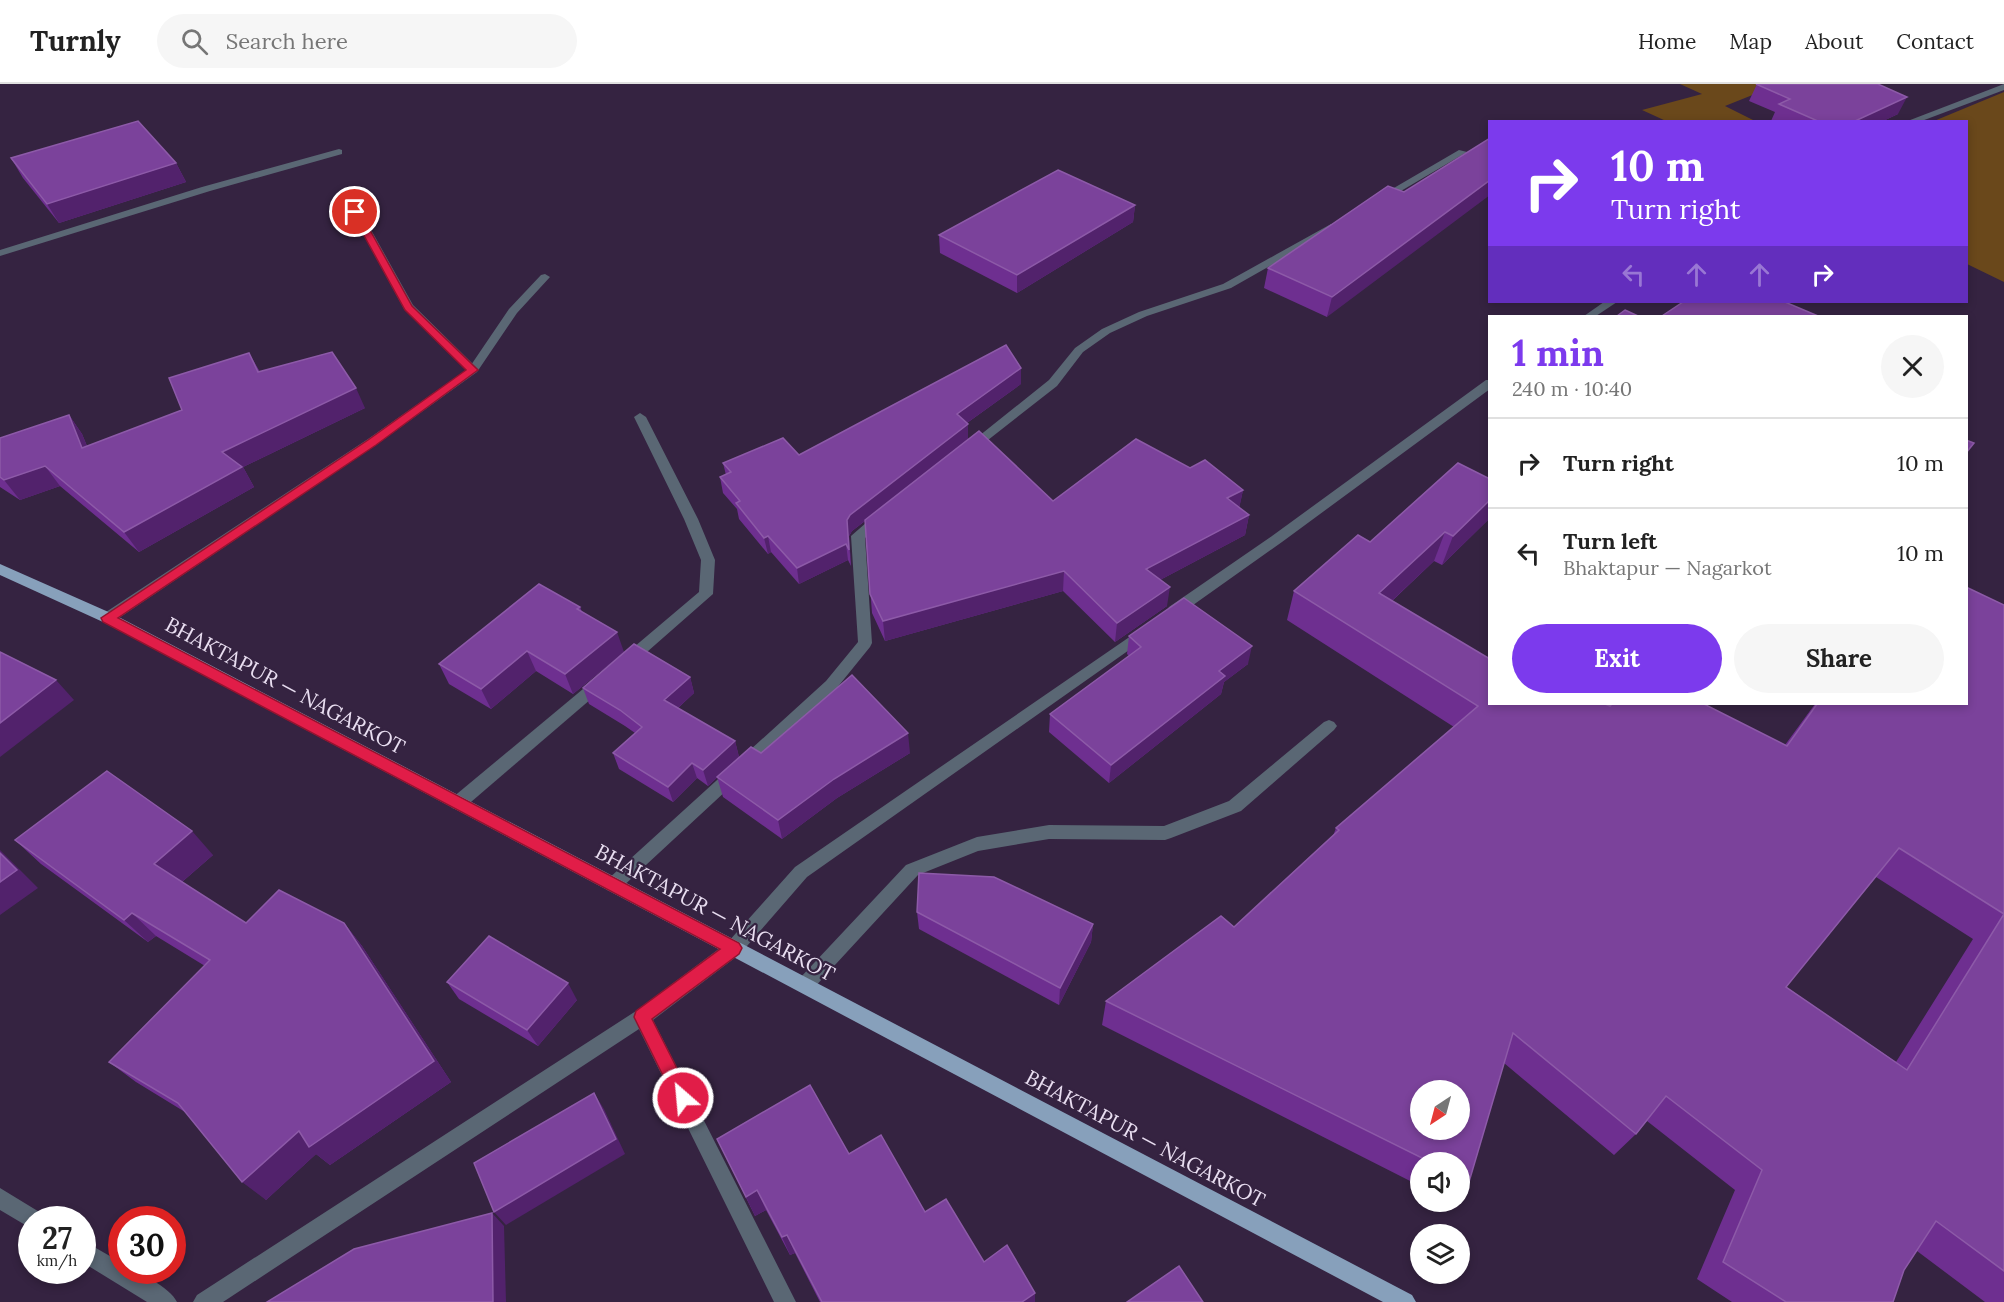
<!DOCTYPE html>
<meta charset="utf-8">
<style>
body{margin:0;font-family:Lora,serif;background:#f6f6f6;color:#222;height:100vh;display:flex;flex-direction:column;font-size:22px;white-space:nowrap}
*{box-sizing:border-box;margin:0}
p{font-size:20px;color:#767676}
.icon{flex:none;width:33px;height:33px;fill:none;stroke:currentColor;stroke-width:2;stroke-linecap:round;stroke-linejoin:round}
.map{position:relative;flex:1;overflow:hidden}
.panel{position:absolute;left:1488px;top:231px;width:480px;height:390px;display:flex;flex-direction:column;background:#fff;border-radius:0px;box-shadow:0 3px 9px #0003}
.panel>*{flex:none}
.banner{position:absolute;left:1488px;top:36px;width:480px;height:183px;border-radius:0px;box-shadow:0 3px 9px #0003;background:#7c3aed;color:#fff;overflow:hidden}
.needle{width:39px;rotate:216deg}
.controls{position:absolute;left:1410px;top:996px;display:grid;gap:12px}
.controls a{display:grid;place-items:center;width:60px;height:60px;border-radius:50%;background:#fff;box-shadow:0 3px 9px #0003;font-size:30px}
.speed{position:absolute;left:18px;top:1122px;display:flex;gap:12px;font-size:30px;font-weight:700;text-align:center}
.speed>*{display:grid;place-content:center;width:78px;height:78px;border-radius:50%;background:#fff;box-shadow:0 3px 9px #0003;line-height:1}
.speed small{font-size:15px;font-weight:400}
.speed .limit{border:9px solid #d22;background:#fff;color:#111}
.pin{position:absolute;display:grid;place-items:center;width:51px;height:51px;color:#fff;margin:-26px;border:3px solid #fff;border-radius:50%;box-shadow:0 2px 6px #0007}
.me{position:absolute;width:66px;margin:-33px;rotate:333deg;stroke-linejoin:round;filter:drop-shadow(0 0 4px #0008)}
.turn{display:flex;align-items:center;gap:21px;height:126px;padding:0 24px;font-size:27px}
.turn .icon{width:78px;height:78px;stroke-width:2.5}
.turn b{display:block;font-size:42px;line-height:51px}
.lanes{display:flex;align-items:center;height:57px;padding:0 24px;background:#0003;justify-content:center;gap:30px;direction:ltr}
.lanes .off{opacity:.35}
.round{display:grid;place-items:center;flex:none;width:63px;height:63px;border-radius:32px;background:#f6f6f6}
.headline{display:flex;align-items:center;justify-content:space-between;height:102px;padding:0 24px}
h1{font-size:36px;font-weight:700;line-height:45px;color:#7c3aed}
.action{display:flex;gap:12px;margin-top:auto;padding:12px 24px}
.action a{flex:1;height:69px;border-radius:36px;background:#7c3aed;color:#fff;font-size:24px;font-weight:700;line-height:69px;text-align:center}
.action a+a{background:#f6f6f6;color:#222}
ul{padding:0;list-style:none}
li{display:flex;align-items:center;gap:18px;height:90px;padding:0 24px;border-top:2px solid #e0e0e0}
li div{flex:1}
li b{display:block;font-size:22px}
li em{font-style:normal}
header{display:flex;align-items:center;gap:36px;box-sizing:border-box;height:84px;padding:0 30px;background:#fff;border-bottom:2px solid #e0e0e0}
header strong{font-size:28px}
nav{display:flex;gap:33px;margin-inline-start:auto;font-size:21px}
.search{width:420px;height:54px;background:#f6f6f6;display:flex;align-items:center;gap:15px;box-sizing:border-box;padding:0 21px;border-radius:33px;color:#767676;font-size:22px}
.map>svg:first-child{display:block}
.green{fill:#6a481b}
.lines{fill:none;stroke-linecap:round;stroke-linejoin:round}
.service{fill:#5a6774;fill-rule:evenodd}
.minor{fill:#5a6774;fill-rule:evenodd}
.primary{fill:#87a0bb;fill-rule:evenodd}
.wall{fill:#6e2f90;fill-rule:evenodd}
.shaded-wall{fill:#52226c}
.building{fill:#7b429b;stroke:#8d5aa8;stroke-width:1.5;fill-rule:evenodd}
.route{fill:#e11d48;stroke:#92132f;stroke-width:1.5}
.labels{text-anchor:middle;stroke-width:4.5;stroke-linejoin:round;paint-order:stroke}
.street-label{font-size:21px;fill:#e9def1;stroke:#352341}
</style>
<header>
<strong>Turnly</strong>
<div class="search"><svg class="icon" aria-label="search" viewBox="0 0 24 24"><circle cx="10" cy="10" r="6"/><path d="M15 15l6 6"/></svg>Search here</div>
<nav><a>Home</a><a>Map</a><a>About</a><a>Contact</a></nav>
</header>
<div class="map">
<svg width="2004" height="1218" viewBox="0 0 2004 1218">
<rect width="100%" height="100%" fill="#352341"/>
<g class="green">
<polygon points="1680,0 1780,0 1725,22 1755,37 1666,37 1642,26 1702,10"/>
<polygon points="2004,8 2004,198 1967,180 1966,38 1934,37"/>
</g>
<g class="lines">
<g class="service">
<polygon points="545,190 550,193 517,229 477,288 376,361 113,538 103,538 101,534 103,530 368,355 469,284 509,225 541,191"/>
<polygon points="640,329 646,333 698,435 715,476 713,510 631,582 621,582 619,578 621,574 699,508 701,476 684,435 634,333"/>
<polygon points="600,593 605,595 607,599 605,603 464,724 458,726 452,724 450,719 452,714 595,595"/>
<polygon points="1329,636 1334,638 1337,642 1334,646 1241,727 1171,754 1165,756 1049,755 978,767 918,791 811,907 805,909 799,907 796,901 799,895 906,781 977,753 1049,741 1164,742 1229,717 1324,638"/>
</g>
<g class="minor">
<polygon points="2004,0 2004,6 1919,38 1905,38"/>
<polygon points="339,65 342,66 342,70 210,107 0,172 0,166 202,103"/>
<polygon points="1459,66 1467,68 1384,117 1375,115"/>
<polygon points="341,106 350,108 413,221 477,284 477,288 469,288 404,225 340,108"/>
<polygon points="1331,140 1336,143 1335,145 1231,204 1147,232 1110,249 1083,268 1057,302 974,367 966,367 964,364 1049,296 1075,264 1102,245 1139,228 1223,200"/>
<polygon points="1604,218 1617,218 1596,232 1584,232"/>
<polygon points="1486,296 1490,296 1490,305 1282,458 1179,531 1169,531 1167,527 1169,523 1272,452"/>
<polygon points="880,430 885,431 887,434 885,437 865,454 872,559 870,563 836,605 619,806 613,808 607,806 605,801 607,796 826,597 858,558 851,452 875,431"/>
<polygon points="1144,543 1149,544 1151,548 1149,552 807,793 740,870 653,936 796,1218 774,1218 639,945 223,1218 193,1218 197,1211 636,927 728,858 795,783"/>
<polygon points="0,1104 41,1129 44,1136 32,1136 32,1145 0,1126"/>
<path d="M82,1156L122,1179V1186C137,1186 170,1203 177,1218H147L82,1178Z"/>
</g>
<polygon class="primary" points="0,480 113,530 1412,1211 1416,1218 1383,1218 103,538 0,491"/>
</g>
<g class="wall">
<polygon points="1757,0 1898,30 1881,38 1772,38 1771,37 1775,28 1749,17"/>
<polygon points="11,74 176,79 186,98 59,139 23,94"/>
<polygon points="1388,102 1327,233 1264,204 1268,184"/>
<polygon points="1135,121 1133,138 1017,209 940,169 939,151"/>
<polygon points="249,269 260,288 365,324 243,383 254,403 139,468 60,402 20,416 0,403 0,354 69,331 82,350 87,362 182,326"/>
<polygon points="1021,300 967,339 968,355 1053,417 1190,384 1243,406 1239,424 1249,431 1245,451 1160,496 1167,522 1115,558 1063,507 885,557 872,529 865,437 852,447 849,452 851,482 848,476 799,500 771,468 768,470 739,435 737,425 723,409 720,393 726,391 723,379 799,371"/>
<path d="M1490,395V434L1442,481L1434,477L1392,517L1490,620L1610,622L1785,661L1815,620H1966L2004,521V1218H1985L1917,1167L1904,1186L1893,1218H1732L1697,1195L1735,1106L1647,1037L1636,1050L1614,1071L1504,979L1469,1098L1460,1110V1078H1420V1102L1102,941L1106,917L1234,843L1333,752L1336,744L1454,643L1287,536L1294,507L1370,458ZM1876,793L1973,855L1896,978L1786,903Z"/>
<polygon points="580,523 582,528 624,568 573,610 536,587 491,625 449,600 439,580"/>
<polygon points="1129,552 1248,580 1224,598 1221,610 1109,699 1049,648 1050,630 1129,572 1127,570"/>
<polygon points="690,593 694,609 678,624 735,657 739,673 708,702 697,694 673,718 619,685 613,669 635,649 625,642 589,620 583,604"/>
<polygon points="761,669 910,669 837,714 782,755 723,713 717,693"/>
<polygon points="15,756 213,771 182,798 246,839 344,839 362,862 451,998 330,1081 316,1070 266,1116 185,1028 136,998 109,978 205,882 156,852 148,858 41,780"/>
<polygon points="917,828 1093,840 1091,858 1059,921 919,845"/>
<polygon points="447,898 577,916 538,962 459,915"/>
<polygon points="717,1055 849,1070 925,1128 984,1178 1035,1218 820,1218 795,1169 790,1171 766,1126 755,1132"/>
</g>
<g class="shaded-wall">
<polygon points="1907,13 1898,30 1881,38 1853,38"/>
<polygon points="176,79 186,98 59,139 47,120"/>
<polygon points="1490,96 1490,111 1327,233 1332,213"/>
<polygon points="1135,121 1133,138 1017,209 1017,191"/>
<polygon points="1021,284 1021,300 957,346 957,330"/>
<polygon points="356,304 365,324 243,383 254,403 139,468 124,448 222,368"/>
<polygon points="69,331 82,350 96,384 82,364"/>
<polygon points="968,340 968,356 852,447 849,452 851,482 847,436 850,431"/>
<polygon points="45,382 60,402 20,416 4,396"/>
<polygon points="1243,406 1239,425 1227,414"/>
<polygon points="1490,416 1490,434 1442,481 1453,452"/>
<polygon points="1249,431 1245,451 1143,505 1146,485"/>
<polygon points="1445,448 1434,477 1369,538 1379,509"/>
<polygon points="768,452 771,468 768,470 764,454"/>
<polygon points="846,460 848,476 799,500 797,484"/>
<polygon points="1064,487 1063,507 885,557 883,537"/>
<polygon points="1170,503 1167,522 1115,558 1117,539"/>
<polygon points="617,548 624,568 573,610 565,590"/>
<polygon points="1252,562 1248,580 1224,598 1221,610 1109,699 1111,681 1219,587"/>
<polygon points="527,567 536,587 491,625 481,605"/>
<polygon points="690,593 694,609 669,632 664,616"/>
<polygon points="56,596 74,616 0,673 0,639"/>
<polygon points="908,649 910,669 837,714 782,755 778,736 834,695"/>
<polygon points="735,657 739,673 708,702 703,686"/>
<polygon points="692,679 697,694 673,718 668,703"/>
<polygon points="192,747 213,771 176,803 154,780"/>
<polygon points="0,766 38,804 0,831"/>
<polygon points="132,829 156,852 148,858 124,836"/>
<polygon points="344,839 362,862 451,998 330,1081 316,1070 266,1116 242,1098"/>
<polygon points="1093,840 1091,858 1059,921 1060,904"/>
<polygon points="568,899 577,916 538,962 527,946"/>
<polygon points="594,1009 604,1025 625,1070 506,1141 494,1128"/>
<polygon points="757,1106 766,1126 755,1132 746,1113"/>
<polygon points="492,1129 504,1142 506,1218 493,1218"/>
<polygon points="787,1151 795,1169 790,1171 782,1153"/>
<polygon points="1035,1209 1035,1218 1022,1218"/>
</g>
<g class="building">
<polygon points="1756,0 1878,0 1907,13 1853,38 1820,38 1779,20 1790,15"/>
<polygon points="138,37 176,79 47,120 11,74"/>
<polygon points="1490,54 1490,96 1332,213 1268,184 1388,102 1404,108"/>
<polygon points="1058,86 1135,121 1017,191 939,151"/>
<polygon points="1683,218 1785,218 1818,232 1662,232"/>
<polygon points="1625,226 1638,232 1617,232"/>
<polygon points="1006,261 1021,284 957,330 968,340 850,431 847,436 849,466 846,460 797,484 768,452 764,454 736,419 740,417 720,393 731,388 723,379 783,354 799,371"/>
<polygon points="332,268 356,304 222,368 242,383 124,448 45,382 4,396 0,393 0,354 69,331 82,364 182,326 169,294 249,269 258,288"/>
<polygon points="979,347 1053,417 1136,355 1190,384 1205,376 1243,406 1227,414 1249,431 1146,485 1170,503 1117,539 1064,487 883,537 870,510 865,436"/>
<polygon points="1966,356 1974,359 1966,369"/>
<path d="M1458,379L1490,395V416L1453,452L1445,448L1379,509L1490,575V620H1605L1610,622L1612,620H1704L1787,662L1817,620H1966V503L2004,521V1187L1936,1137L1904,1186L1893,1218H1786L1723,1178L1762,1086L1666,1012L1636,1050L1513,949L1469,1098L1460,1093V1078H1430L1106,917L1221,832L1234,843L1339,746L1336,744L1478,622L1294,507L1358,451L1370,458ZM1899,764L2004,830L1907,986L1786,903ZM1420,1006H1460V1046H1420Z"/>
<polygon points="539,500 580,523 577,525 617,548 565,590 527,567 481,605 439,580"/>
<polygon points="1184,514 1252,562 1219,587 1225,592 1111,681 1050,630 1141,563 1129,552"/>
<polygon points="634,560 690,593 664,616 735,657 703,686 692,679 668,703 613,669 642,643 620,626 583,604"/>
<polygon points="0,568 56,596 0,639"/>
<polygon points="852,591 908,649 834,695 778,736 717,693 751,663 761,669"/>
<polygon points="107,687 192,747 154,780 246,839 279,806 344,839 434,977 309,1063 299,1047 242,1098 178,1019 109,978 210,876 132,829 124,836 15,756"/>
<polygon points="0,769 17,786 0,798"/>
<polygon points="919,789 994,793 1093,840 1060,904 917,828"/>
<polygon points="489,852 568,899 527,946 447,898"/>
<polygon points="810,1001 849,1070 881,1051 925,1128 946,1115 984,1178 1007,1161 1035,1209 1022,1218 822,1218 787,1151 782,1153 757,1106 746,1113 717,1055"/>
<polygon points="594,1009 616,1055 494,1128 474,1079"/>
<polygon points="492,1129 493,1218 267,1218 354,1165"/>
<polygon points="1179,1182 1203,1218 1127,1218"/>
</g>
<polygon class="route" points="355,125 360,128 412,222 478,286 376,361 118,534 739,859 742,864 739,870 652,935 692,1014 689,1020 683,1023 677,1020 634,933 636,927 720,865 103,538 101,534 368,356 466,286 405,226 351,128"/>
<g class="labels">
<g class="street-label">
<text transform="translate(285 602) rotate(28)" y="7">BHAKTAPUR — NAGARKOT</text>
<text transform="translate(715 829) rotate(28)" y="7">BHAKTAPUR — NAGARKOT</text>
<text transform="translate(1145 1055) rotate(28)" y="7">BHAKTAPUR — NAGARKOT</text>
</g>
</g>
</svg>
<div class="controls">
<a><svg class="needle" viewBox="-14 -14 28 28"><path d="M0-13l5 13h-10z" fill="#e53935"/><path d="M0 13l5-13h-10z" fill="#767676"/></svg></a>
<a><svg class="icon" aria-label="sound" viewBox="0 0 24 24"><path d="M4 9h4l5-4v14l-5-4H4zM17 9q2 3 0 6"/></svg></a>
<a><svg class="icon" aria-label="layers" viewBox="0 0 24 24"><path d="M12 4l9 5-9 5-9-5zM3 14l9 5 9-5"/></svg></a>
</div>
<div class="speed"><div>27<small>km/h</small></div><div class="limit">30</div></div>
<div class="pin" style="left:355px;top:128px;background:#d93025"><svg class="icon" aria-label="arrive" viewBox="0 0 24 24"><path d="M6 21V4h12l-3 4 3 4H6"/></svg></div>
<svg class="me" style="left:683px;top:1014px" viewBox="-20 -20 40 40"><circle r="17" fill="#e11d48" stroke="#fff" stroke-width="3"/><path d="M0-11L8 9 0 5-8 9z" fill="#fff"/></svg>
<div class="banner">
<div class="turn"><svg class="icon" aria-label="right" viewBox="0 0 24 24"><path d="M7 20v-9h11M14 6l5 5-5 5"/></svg><div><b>10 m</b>Turn right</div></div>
<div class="lanes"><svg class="icon off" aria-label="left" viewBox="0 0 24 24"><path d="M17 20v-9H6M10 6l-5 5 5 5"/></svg><svg class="icon off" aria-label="ahead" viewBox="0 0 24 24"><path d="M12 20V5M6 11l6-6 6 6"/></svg><svg class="icon off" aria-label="ahead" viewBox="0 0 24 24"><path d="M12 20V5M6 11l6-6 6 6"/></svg><svg class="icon" aria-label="right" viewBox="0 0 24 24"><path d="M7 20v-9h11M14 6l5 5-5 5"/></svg></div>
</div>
<section class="panel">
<div class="headline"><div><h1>1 min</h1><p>240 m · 10:40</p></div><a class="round"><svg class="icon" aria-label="close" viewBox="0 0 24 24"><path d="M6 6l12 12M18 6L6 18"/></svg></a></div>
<ul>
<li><svg class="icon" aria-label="right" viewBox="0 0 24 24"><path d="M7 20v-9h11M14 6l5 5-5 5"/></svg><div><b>Turn right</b></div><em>10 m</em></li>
<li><svg class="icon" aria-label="left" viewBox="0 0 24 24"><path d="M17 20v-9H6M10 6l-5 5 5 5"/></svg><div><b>Turn left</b><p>Bhaktapur — Nagarkot</p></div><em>10 m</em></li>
</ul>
<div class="action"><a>Exit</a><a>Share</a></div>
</section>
</div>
